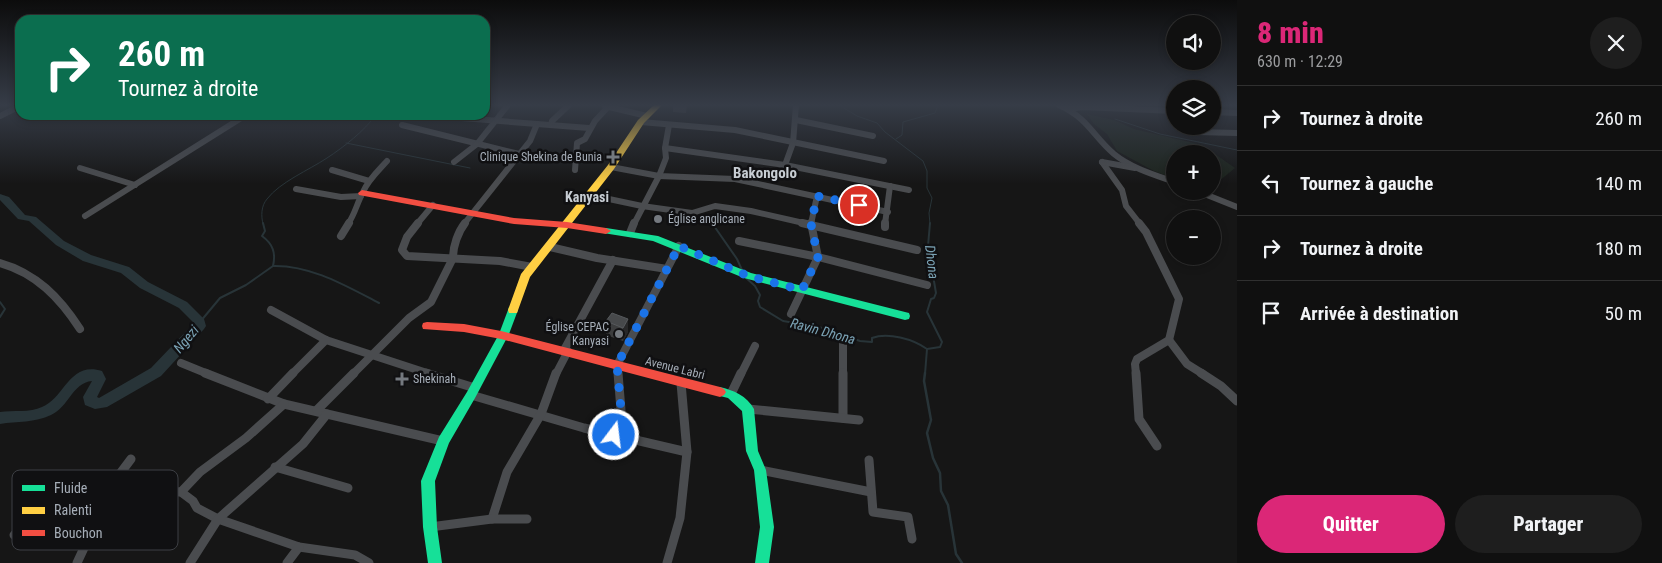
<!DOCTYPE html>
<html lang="fr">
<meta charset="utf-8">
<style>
body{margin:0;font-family:"Roboto Condensed",sans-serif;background:#1e1e1e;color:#f1f3f6;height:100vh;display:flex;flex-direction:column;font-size:19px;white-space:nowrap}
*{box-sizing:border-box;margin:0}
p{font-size:16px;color:#9c9d9f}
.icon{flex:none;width:28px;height:28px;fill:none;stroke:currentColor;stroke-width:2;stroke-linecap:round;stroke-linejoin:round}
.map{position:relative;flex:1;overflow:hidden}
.drawer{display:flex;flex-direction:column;background:#101010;width:425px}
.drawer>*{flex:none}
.guide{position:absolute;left:15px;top:15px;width:475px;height:105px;border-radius:15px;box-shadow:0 2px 8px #0003,0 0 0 1px #303030;background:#0b6e4f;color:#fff;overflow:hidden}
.buttons{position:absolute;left:1166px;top:15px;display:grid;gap:10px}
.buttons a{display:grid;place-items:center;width:55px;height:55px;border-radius:50%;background:#101010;box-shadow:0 2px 8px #0003,0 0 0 1px #303030;font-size:25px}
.pin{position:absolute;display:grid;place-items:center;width:42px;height:42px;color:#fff;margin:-21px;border:2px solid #fff;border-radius:50%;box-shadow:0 1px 5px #0007}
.me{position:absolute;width:55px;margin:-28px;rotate:15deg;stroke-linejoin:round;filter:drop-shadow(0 0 4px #0008)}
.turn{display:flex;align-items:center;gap:18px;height:105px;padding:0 20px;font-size:22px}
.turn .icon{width:65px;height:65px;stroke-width:2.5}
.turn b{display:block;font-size:35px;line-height:42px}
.round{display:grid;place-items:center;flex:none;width:52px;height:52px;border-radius:26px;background:#1e1e1e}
.headline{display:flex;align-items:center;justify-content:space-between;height:85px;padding:0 20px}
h1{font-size:30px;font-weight:800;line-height:38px;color:#db2777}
.button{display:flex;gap:10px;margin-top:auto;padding:10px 20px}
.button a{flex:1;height:58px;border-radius:30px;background:#db2777;color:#fff;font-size:20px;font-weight:800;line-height:58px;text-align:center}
.button a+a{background:#1e1e1e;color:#f1f3f6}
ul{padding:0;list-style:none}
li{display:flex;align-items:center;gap:15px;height:65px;padding:0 20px;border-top:1px solid #303030}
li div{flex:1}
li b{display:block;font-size:19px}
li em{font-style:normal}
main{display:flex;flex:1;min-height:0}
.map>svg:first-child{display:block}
.green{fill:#1c231c}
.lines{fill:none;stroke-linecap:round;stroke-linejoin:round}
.stream-far2{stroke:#283438;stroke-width:1}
.stream-far1{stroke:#283438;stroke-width:2}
.stream{stroke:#283438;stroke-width:2.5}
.river{fill:#283438;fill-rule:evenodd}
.street-far2{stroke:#4a4c4f;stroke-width:6}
.street-far1{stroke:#4a4c4f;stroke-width:8}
.street{stroke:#4a4c4f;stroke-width:9}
.fast{fill:#16e098;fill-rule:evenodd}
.slow{fill:#ffcf43;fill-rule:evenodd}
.jam{fill:#f24e42;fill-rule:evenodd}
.wall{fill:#3c3d3e}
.shaded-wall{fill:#282829}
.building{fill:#47494b;stroke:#56595c}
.route{stroke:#1a73e8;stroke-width:9;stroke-dasharray:0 16.2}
.poi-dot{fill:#74797f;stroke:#101012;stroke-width:2}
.labels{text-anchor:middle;stroke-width:5;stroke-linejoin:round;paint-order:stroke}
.poi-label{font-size:12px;fill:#a6aeb8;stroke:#101012;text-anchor:end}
.street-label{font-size:12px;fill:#a6aeb8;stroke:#101012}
.neighbourhood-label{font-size:14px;font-weight:bold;fill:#c7cdd3;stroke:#101012}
.water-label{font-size:14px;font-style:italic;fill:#7ba3b5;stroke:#101012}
.quarter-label{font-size:15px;font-weight:bold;fill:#c7cdd3;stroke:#101012}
.key{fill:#101012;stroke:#3d3f44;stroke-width:1}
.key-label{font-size:14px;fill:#a6aeb8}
</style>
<main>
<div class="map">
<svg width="1237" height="563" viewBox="0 0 1237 563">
<rect width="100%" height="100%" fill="#161616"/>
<polygon class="green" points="1087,114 1114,120 1134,129 1202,145 1235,168 1213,186 1212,154 1175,154 1175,179 1154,171 1117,151 1107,134 1094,124"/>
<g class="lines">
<g class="stream-far2">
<polyline points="839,105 857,116 877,123 885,132 923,161 927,171 927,188 932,198 929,213 930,224"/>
<polyline points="1115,119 1160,134 1237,150"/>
<polyline points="896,139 902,135 903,122 935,113 938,105"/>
<polyline points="346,143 470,168"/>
<polyline points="710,218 712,224"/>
<path d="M263,224C261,216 261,206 267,199C280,182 309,170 327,158C344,147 364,131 376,115"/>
</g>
<g class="stream-far1">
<polyline points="712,223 737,259 742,270"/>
<path d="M273,266C311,265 346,286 379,303"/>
<path d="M745,277L755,286L760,295L758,301L760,307L783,321L819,327L860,341L872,342V338C888,332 913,339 927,349"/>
<polyline points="0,302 5,309 0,317"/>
<path d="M200,322L220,298L246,285L273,266C276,253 273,244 262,236L265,231L263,223"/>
<polyline points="925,374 927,349 940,347 942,342 927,312 931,299 934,298 936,293 928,246 930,223"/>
</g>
<polyline class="stream" points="925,373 924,381 931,420 927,433 933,458 940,473 941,491 948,505 956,554 962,563"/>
<path class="river" d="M0,194L9,197L25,215L36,217L64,241L91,255L129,267L148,282L187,302L204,319L206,326L204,329L161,376L107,407L95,409L85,405L83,397L92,381C72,383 69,407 51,415C35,423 17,421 0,424V412C13,410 30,413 42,407C65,398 69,361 102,371L106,379L97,397L99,398L151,368L194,323L179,308L140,288L121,273L83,261L56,245L29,221L18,219L0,200Z"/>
<g class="street-far2">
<path d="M1059,105C1089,119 1092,135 1114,154C1131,168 1155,175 1175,182"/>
<polyline points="605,106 647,116"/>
<polyline points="1070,109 1082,107 1175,111"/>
<polyline points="1212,112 1237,113"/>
<polyline points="228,115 241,118"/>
<polyline points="423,115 589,128"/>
<polyline points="0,116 20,106"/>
<polyline points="796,120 873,136"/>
<polyline points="641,122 735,130 884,161"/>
<polyline points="402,125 519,154"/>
<polyline points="551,125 552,121 569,105"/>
<polyline points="1191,126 1197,132 1237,133"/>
<polyline points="665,148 785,165 909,190"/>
<polyline points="454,162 477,144 508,105"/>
<polyline points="1102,162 1122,190 1126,206 1140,224"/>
<polyline points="1102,162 1135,168"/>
<polyline points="785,165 793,143 796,105"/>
<polyline points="611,167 659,176 735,179 888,212"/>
<polyline points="80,168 135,185"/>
<polyline points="332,170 369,181"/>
<polyline points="575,170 577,143 585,139 595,121 607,108"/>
<polyline points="296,189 341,197 361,196"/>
<polyline points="1197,191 1237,207"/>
<polyline points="590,195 642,206 692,213 715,206 751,211 808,224"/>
<polyline points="85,216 246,115"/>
<path d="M348,224C355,214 357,203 363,192C368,180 378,171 387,161"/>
<polyline points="417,224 433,205"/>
<polyline points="464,224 530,141 537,124"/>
<polyline points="634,224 659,176 666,158 665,148 669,125"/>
<polyline points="811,224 817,196"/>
<polyline points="885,224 890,186"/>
</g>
<g class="street-far1">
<polyline points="418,223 407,237 402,250 407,256 500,261 532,267"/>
<polyline points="802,223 917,250"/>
<polyline points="885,227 885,223"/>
<polyline points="630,233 634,223"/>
<polyline points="341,236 349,223"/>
<polyline points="739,241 818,257 927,285"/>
<polyline points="550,247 597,258 667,269"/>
<path d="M0,263C36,273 60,298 80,329"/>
<polyline points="271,310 326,340 430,374"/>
<polyline points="791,314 818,257 811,223"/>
<polyline points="1169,340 1187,364 1203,374"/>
<polyline points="843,344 843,374"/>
<polyline points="564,350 613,260"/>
<polyline points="181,363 208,374"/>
<polyline points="292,374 326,340"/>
<path d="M353,374L409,318L431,302L453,258C453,246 458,232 465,223"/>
<polyline points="556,374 568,351"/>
<polyline points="618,374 617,365 679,246"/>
<polyline points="741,374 755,346"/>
<polyline points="1136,374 1135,364 1137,359 1169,340 1179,299 1146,232 1139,223"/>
</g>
<g class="street">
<polyline points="205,373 284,404 443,441"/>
<polyline points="426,373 475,388"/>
<polyline points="843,373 843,418"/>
<polyline points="1136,373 1139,419 1157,446"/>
<polyline points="1201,373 1221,386 1237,401"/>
<polyline points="731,394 741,373"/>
<polyline points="471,395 584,428 687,452"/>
<polyline points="268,399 293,373"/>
<polyline points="748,409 859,420"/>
<polyline points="317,410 354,373"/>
<polyline points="614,435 621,410 618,373"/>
<polyline points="869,460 873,512 908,517 912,539"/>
<polyline points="275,467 348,488"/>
<polyline points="760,470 871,492"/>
<polyline points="29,477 113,489 181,492 193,501 197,508 218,519 299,547 355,555 369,563"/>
<polyline points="181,492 200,472 246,438 284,404"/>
<polyline points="492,519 507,472 541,414 556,373"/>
<polyline points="430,527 492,519 527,519"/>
<polyline points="14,535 65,482"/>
<polyline points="77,563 116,479 131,459"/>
<polyline points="190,563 218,519 303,444 327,414"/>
<polyline points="287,563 299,547"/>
<polyline points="667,563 680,518 687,452 681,383"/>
</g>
<g class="fast">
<polygon points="606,228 658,236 751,273 905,312 909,313 910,316 909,319 905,320 744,278 653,241 603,233 601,231 603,229"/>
<polygon points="513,306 517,307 518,310 509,334 475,398 449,443 435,481 437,527 442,563 428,563 423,527 421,481 439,437 467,392 499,334 508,310 509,307"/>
<path d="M720,387C733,390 747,396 754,409L758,451L766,470L774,527L769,563H755L760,527L754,470L746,451L742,411L728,398L716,395L714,392L716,389Z"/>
</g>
<polygon class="slow" points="654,105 662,105 644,123 614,169 530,277 517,313 509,313 508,310 521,274 608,165 638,120"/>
<g class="jam">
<polygon points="362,190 514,218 567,222 606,228 611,231 606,234 567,228 514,224 359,195 358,193"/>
<polygon points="427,322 464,324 501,331 720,387 724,389 726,392 724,395 720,397 701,392 501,339 464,332 423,329 422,326 423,323"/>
</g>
</g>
<g class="wall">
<polygon points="673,105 687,105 686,113 673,112"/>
<polygon points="628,319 628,332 623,341 606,335 606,321"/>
</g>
<polygon class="shaded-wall" points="628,319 628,332 623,341 623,328"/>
<polygon class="building" points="612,313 628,319 623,328 606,321"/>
<linearGradient id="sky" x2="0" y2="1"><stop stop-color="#0c0c0c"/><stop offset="0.57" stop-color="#363c47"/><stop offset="1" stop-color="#363c47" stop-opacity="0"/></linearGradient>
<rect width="1237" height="184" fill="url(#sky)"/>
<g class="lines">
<polyline class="route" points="614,435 621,410 617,365 679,246 748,276 802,290 818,257 811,224 817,196 859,205"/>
</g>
<g class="poi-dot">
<path d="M610.5 149.5h5v5h5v5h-5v5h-5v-5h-5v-5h5z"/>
<circle cx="658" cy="219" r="5"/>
<circle cx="619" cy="334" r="5"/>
<path d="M399.5 371.5h5v5h5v5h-5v5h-5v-5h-5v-5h5z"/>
</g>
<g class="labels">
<g class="poi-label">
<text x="602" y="161">Clinique Shekina de Bunia</text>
<text x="668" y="223" text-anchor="start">Église anglicane</text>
<text x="609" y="331">Église CEPAC<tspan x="609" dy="14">Kanyasi</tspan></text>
<text x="413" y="383" text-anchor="start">Shekinah</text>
</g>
<g class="street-label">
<text transform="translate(675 368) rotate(14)" y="4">Avenue Labri</text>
</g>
<g class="neighbourhood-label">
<text x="587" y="202">Kanyasi</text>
</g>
<g class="water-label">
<text transform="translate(932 262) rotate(83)" y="5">Dhona</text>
<text transform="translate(823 331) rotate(15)" y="5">Ravin Dhona</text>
<text transform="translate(186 339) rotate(-50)" y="5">Ngezi</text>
</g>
<g class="quarter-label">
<text x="765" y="178">Bakongolo</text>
</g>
</g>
<rect x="12" y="470" width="166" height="80" rx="8" class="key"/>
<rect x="22" y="485" width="23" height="6" fill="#16e098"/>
<rect x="22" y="507" width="23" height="7" fill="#ffcf43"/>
<rect x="22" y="530" width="23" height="6" fill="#f24e42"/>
<g class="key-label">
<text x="54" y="493">Fluide</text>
<text x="54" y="515">Ralenti</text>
<text x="54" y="538">Bouchon</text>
</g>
</svg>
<div class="buttons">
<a><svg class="icon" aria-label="sound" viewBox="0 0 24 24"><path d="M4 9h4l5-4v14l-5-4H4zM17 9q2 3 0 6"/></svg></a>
<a><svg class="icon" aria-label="layers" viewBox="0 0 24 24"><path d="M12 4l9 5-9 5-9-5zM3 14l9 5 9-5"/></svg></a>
<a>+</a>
<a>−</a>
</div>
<div class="pin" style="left:859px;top:205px;background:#d93025"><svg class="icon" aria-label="arrive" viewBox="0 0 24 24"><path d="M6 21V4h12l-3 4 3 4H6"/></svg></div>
<svg class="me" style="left:614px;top:435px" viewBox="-20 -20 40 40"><circle r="17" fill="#1a73e8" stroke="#fff" stroke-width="3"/><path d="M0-11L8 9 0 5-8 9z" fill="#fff"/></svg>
<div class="guide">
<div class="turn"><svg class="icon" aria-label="right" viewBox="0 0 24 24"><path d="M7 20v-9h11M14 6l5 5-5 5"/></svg><div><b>260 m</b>Tournez à droite</div></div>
</div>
</div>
<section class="drawer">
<div class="headline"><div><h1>8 min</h1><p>630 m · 12:29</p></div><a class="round"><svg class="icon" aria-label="close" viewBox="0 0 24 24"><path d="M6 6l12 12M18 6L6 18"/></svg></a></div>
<ul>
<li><svg class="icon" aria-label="right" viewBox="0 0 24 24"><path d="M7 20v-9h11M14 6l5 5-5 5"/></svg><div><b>Tournez à droite</b></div><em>260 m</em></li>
<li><svg class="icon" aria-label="left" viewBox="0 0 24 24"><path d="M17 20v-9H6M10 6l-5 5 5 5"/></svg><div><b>Tournez à gauche</b></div><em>140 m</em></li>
<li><svg class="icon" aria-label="right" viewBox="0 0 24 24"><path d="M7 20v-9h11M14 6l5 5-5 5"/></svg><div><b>Tournez à droite</b></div><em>180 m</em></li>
<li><svg class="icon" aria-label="arrive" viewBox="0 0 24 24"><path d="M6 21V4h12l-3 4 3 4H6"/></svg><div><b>Arrivée à destination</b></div><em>50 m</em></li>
</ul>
<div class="button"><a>Quitter</a><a>Partager</a></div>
</section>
</main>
